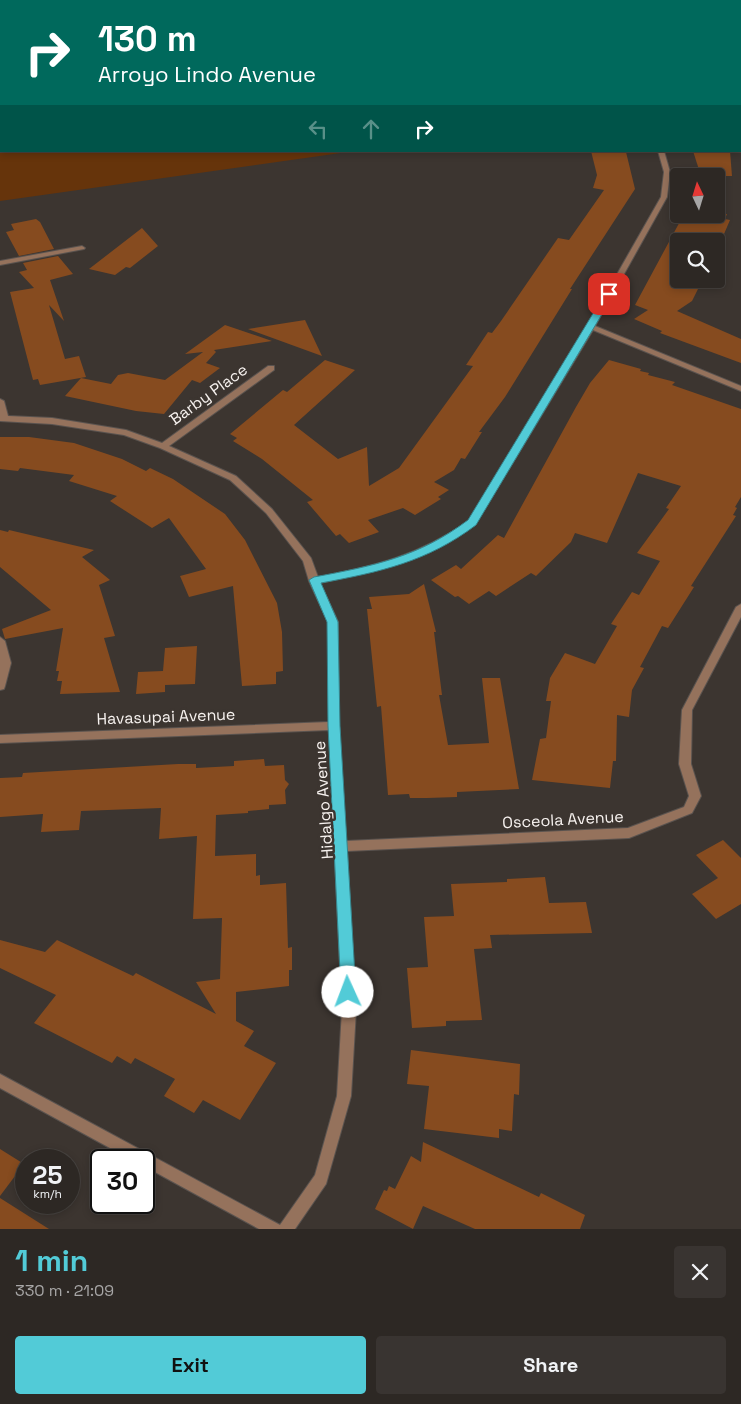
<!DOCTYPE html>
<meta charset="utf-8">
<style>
body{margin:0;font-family:"Space Grotesk",sans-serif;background:#393431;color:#f1f3f6;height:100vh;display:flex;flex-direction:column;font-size:19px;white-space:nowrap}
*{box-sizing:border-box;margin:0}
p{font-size:16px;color:#a7a6a6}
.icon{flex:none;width:28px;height:28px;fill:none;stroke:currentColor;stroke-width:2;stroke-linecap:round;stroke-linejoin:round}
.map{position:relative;height:1229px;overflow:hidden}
.details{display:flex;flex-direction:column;background:#2d2824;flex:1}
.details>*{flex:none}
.hud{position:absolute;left:0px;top:0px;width:741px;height:152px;box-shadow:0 2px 8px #0003,0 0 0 1px #484441;background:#00695c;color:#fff;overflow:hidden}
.needle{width:32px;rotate:356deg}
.fabs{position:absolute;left:670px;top:168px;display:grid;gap:10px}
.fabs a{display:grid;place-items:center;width:55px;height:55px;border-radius:5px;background:#2d2824;box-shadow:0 2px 8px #0003,0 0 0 1px #484441;font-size:25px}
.speed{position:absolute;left:15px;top:1149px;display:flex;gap:10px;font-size:25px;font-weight:700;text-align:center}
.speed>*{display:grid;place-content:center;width:65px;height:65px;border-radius:50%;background:#2d2824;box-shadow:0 2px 8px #0003,0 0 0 1px #484441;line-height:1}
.speed small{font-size:12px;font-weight:400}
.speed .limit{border:2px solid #111;border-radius:8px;background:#fff;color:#111}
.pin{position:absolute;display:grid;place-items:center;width:42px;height:42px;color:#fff;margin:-21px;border-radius:10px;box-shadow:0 2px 8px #0006}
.me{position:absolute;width:55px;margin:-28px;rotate:358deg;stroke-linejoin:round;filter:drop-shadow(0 0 4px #0008)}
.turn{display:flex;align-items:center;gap:18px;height:105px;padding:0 15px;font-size:22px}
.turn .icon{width:65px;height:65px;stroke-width:2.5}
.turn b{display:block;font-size:35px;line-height:42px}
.lanes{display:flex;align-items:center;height:48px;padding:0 15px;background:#0003;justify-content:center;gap:25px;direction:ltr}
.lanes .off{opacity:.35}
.round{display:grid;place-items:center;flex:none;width:52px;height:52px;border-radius:5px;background:#393431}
.summary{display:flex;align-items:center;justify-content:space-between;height:85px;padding:0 15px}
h1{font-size:30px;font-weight:700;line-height:38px;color:#52cbd7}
.action{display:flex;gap:10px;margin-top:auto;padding:10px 15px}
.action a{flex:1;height:58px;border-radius:5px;background:#52cbd7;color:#111;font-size:20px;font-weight:700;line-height:58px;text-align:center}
.action a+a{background:#393431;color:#f1f3f6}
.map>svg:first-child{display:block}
.green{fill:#66340b}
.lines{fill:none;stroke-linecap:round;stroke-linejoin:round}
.stream{fill:#a75b1e;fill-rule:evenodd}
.building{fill:#864b1f}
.lane-casing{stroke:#5a534f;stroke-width:12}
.street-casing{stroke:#5a534f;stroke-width:2}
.highway-casing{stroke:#5a534f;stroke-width:18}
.lane{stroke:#95725c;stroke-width:10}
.street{fill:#95725c;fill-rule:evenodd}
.highway{stroke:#f3d1bb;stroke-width:15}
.route{fill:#52cbd7;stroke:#35848c}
.labels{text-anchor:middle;stroke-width:5;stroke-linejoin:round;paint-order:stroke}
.street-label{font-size:16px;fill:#f7f2ef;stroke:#3c3530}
</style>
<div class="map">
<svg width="741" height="1229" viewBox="0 0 741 1229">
<rect width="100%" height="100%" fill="#3c3530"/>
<polygon class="green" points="0,0 741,0 741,74 740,1 1,1 1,151 355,151 0,201"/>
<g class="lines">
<rect class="stream" x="0" y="35" width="1" height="2"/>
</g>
<g class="building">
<polygon points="591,151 626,152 635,189 570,289 572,289 505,397 479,432 482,432 465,459 461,458 454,470 434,482 449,490 438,497 441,499 415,515 403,508 368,520 379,532 349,543 340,534 336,536 307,502 313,500 262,459 233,441 237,438 230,434 283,390 287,392 325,360 355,370 294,425 338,459 367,447 369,486 399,468 473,366 466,365 488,332 492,333 501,321 558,238 569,240 604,190 593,188 597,175"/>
<polygon points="693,151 730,151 732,176 701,176"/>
<polygon points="684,214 727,214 725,219 730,220 721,241 679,241 679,279 703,279 692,301 677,311 741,339 741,363 660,333 662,331 634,319 648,310 635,305"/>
<polygon points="36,219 40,222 54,249 19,256 6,232 14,230 11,224"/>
<polygon points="142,228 158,246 130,268 126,267 115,275 89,269"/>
<polygon points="58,256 73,274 50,280 64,321 49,305 65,359 79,356 86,377 40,385 38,379 33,380 10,292 34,288 19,272 27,270 23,263"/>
<polygon points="305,320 322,356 248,329"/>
<polygon points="225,325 272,341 214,350 216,352 206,363 220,368 200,383 192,380 164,414 136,411 65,396 81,378 111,384 118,375 128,373 165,380 203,352 185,354"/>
<polygon points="609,360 641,369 640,371 649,373 648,375 675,382 672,385 741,409 741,497 735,507 737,508 733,515 736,516 691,586 694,587 668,628 662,626 640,667 644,668 632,690 629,717 617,715 616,761 613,761 610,788 532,780 540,739 546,738 551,701 546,701 550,678 565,653 595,664 617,626 611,624 632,592 639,595 660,561 637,553 669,509 666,508 681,486 638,473 607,543 575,533 571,542 536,576 531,573 496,596 489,591 469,604 458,596 455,597 431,580 456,565 461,569 498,535 504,538 576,407 590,383"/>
<polygon points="0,437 29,437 74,443 122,459 146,471 150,468 173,479 225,514 245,540 277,603 282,632 283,671 276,672 276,684 242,686 233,586 189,597 180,576 206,569 169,518 152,528 110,501 117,496 69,481 74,475 20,468 18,471 0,469"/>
<polygon points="0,530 8,532 9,530 94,550 82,557 110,580 99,585 115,636 104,638 120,692 60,694 62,681 57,681 59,671 56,671 63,628 5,639 2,629 51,610 0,567"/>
<polygon points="424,584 436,632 434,632 442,695 439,695 448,745 489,743 482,678 500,678 519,789 457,792 457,797 427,798 410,798 409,794 388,795 381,706 377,707 367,609 372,609 369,597 409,594"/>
<polygon points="197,646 195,684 165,685 165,692 136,694 138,672 163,671 165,648"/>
<polygon points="264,759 265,766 284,765 285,780 289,784 285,790 286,804 269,805 269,809 248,811 248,813 216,815 215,856 256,854 256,876 260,875 260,885 286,883 288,948 292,947 292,970 289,970 289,986 236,992 236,1021 254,1031 244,1046 276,1063 240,1120 203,1100 194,1113 164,1096 175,1079 135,1058 131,1064 117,1056 112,1063 34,1023 56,995 0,968 0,940 45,952 57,940 133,976 136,973 216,1014 196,982 220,979 222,918 193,919 197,836 159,839 161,808 81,811 79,830 41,832 43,814 0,817 0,778 22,777 23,773 178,764 196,764 196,768 234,766 234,761"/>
<polygon points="723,840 741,858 741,904 716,919 692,894 718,878 696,855"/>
<polygon points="545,877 549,903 586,902 592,933 490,935 492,948 474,949 482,1020 446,1021 446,1026 412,1028 407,968 428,967 424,917 454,916 451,884 507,882 507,879"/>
<polygon points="411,1050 520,1064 519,1095 514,1094 512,1131 499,1129 499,1138 424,1129 429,1086 407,1084"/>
<polygon points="423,1142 539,1197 541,1193 585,1215 580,1229 475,1229 423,1206 413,1229 375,1209 384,1190 387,1191 389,1186 395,1189 411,1156 421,1162"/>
<polygon points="0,1149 24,1164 0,1196"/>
<polygon points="0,1198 49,1229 0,1229"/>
</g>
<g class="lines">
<defs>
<polyline id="lane" points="458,1 462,0"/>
<g id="street">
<path d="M658,151H664L670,172L667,197L595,326L741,386V391L593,330L475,525C424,560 379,571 320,583L338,622L339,726L346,841L628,828L684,807L689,796L679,764L682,710L736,607L741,604V617L692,710L691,764L701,796L692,813L629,838L347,851L356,1010L351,1096L326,1184L295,1229H259L144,1166V1160H132L0,1088V1074L280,1225L315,1175L337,1096L342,1010L329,730L0,743V735L329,722L328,622L309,581L303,561L266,513L230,480L160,448L124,435L52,424L0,421V399L4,401L8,416L52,418L126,430L162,443L268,366H274V370L169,446L236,476L272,509L311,558L318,577C376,566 419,555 469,521L587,327L661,197L664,172Z"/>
<polygon points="82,246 85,248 84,249 0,265 0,261"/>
<polygon points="0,637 5,641 11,663 5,686 4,689 0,690"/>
</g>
<polyline id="highway" points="7,1 17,0"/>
</defs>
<use href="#lane" class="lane-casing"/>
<use href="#street" class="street-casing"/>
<use href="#highway" class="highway-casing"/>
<use href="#lane" class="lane"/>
<use href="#street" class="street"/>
<use href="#highway" class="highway"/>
</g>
<path class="route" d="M606,292L614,294L476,525C427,562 380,572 321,583L338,622L340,726L356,992L354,997L348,999L343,997L341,992L328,726L327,622L309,580L314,577C373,566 419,557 468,520Z"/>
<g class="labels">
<g class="street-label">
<text transform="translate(208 394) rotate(-36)" y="6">Barby Place</text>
<text transform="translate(166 716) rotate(-2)" y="6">Havasupai Avenue</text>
<text transform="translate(323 800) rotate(-94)" y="6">Hidalgo Avenue</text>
<text transform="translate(563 819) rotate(-3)" y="6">Osceola Avenue</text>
</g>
</g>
</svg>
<div class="fabs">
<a><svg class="needle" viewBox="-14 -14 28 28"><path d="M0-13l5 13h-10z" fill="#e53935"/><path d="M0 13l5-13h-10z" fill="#a7a6a6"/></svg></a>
<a><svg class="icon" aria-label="search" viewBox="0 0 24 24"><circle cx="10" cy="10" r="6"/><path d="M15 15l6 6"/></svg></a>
</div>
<div class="speed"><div>25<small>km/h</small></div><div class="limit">30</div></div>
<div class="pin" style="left:609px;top:294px;background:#d93025"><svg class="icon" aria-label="arrive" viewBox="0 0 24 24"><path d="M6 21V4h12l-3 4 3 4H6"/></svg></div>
<svg class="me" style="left:348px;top:992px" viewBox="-20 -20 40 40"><circle r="19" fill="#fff"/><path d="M0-13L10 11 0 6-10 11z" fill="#52cbd7"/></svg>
<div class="hud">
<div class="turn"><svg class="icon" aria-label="right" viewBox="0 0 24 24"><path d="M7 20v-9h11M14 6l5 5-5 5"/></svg><div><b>130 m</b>Arroyo Lindo Avenue</div></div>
<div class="lanes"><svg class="icon off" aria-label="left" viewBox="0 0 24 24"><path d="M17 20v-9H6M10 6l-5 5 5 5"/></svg><svg class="icon off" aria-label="ahead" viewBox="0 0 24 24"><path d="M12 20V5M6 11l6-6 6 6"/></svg><svg class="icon" aria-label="right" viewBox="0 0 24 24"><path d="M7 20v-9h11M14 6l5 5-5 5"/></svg></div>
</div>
</div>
<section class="details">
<div class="summary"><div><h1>1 min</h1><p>330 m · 21:09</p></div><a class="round"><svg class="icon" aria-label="close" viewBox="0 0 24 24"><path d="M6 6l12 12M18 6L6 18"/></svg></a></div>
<div class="action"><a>Exit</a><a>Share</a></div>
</section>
